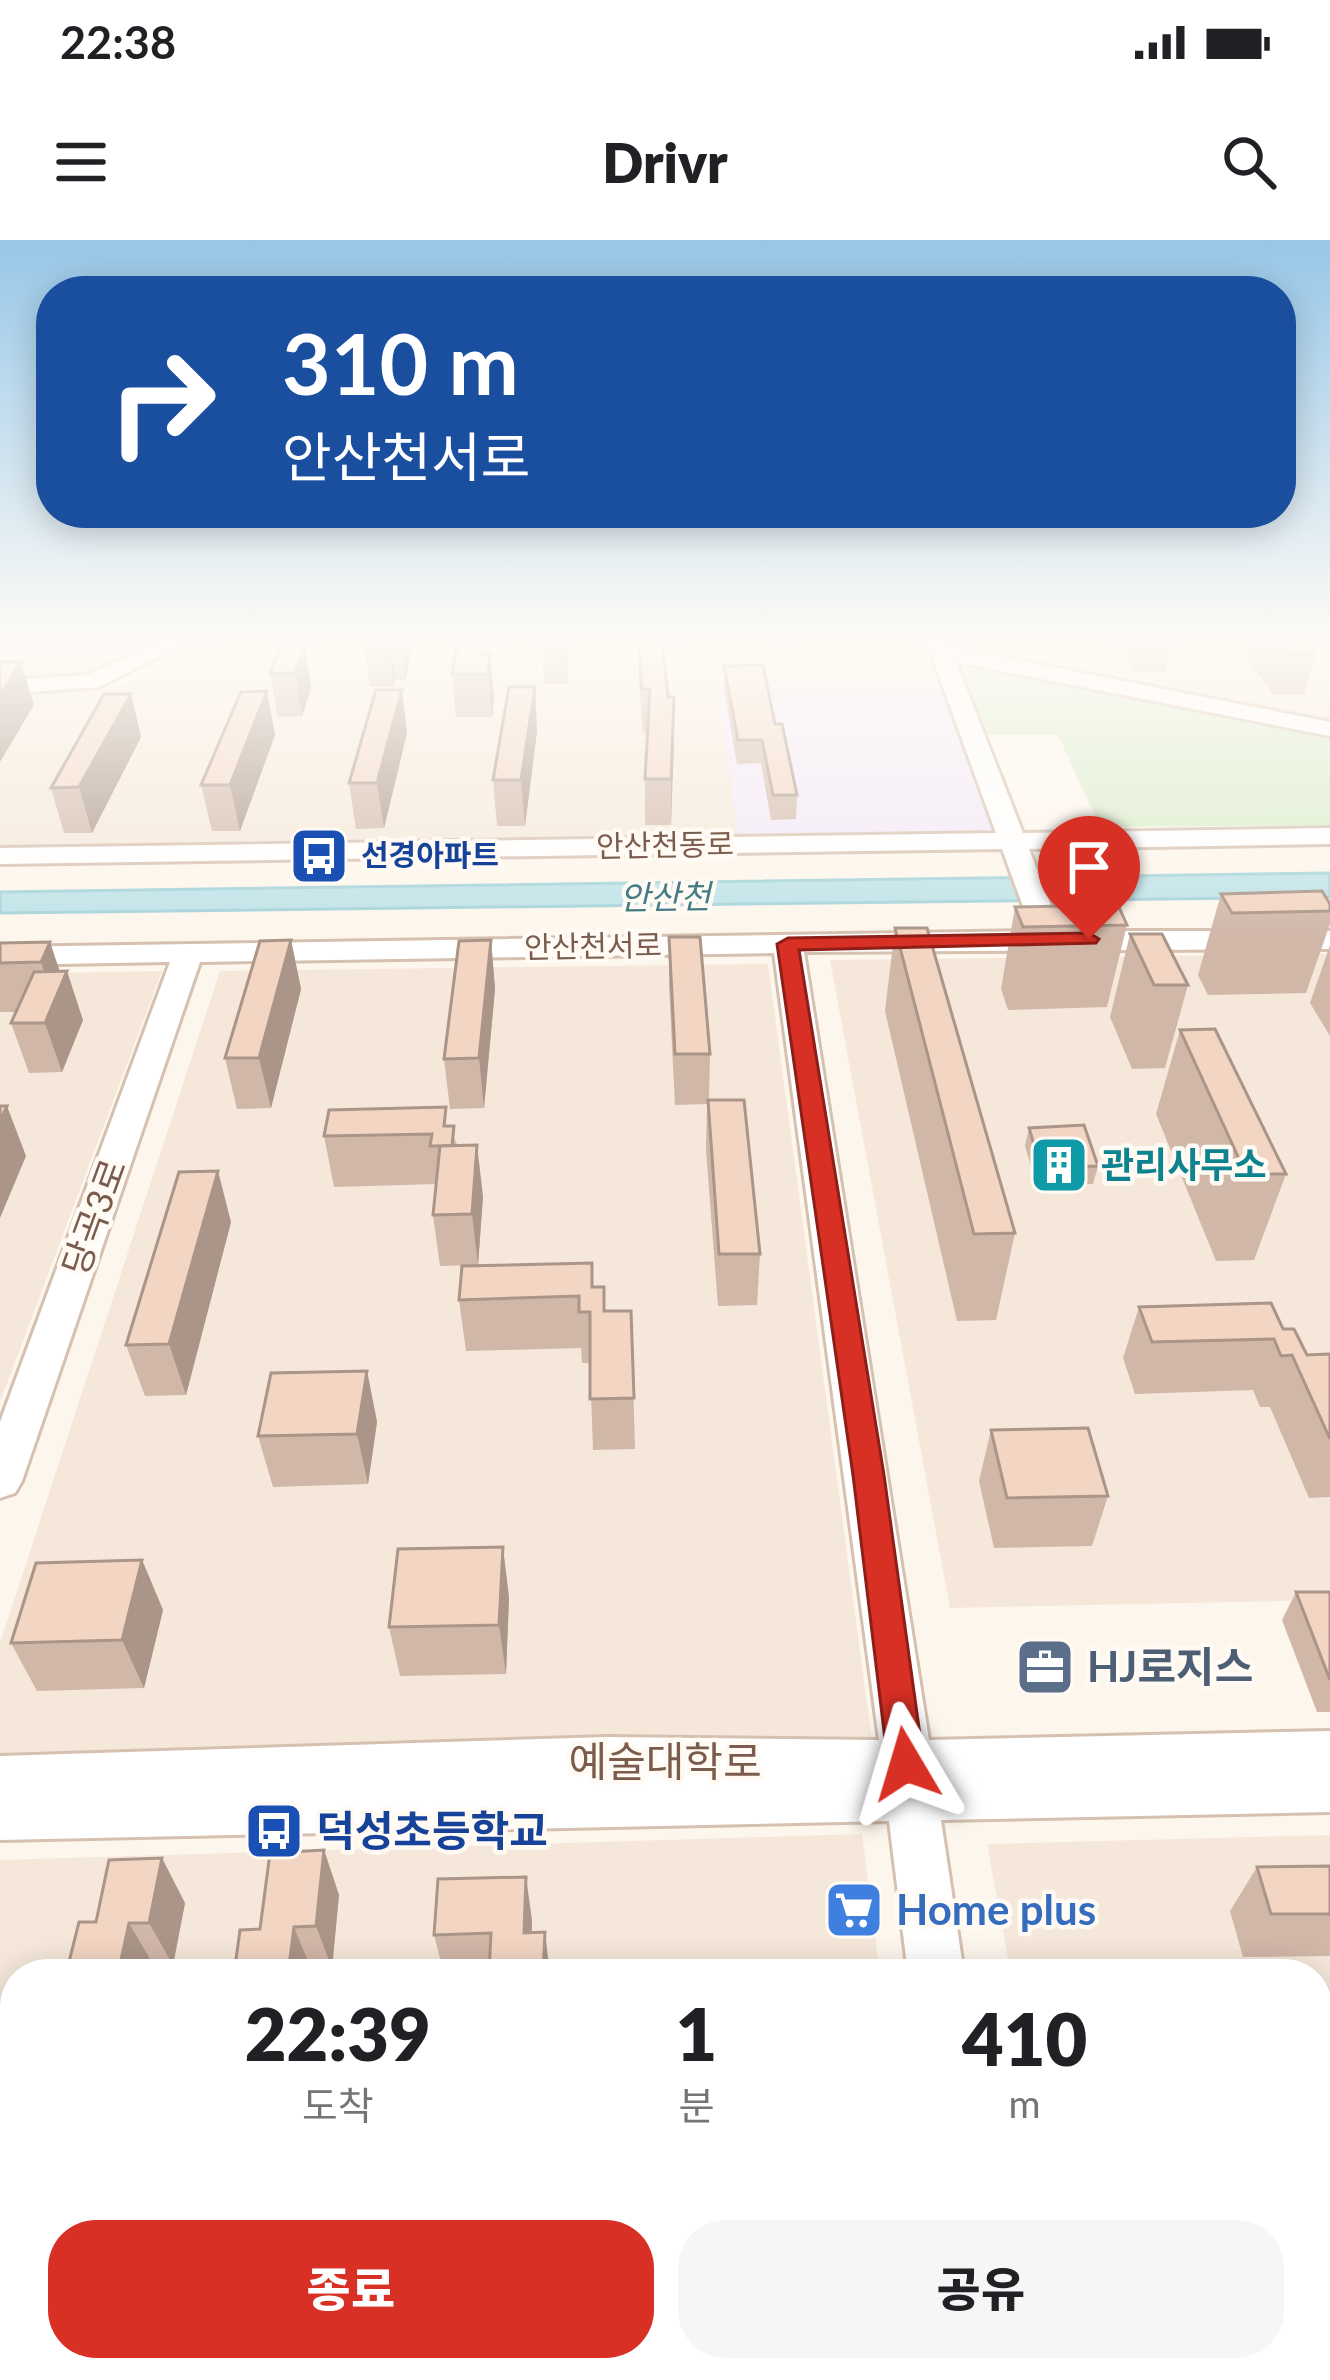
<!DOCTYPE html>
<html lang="ko">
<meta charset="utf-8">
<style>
body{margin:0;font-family:Lato,"Noto Sans KR",sans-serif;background:#f6f6f6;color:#202124;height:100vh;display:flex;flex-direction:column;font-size:45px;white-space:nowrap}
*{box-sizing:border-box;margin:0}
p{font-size:39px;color:#757577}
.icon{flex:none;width:66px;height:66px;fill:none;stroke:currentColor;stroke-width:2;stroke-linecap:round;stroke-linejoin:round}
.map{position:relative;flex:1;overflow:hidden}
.details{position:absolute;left:0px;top:1719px;width:1332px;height:423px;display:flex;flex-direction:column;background:#fff;border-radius:48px 48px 0 0;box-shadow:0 6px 30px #0003}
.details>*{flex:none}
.top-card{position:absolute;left:36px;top:36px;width:1260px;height:252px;border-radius:48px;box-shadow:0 6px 30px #0003;background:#1a4fa0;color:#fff;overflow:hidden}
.pin{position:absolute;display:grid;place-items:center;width:102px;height:102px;color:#fff;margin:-123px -51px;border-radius:50% 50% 50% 0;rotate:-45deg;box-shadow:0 0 12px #0007}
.pin .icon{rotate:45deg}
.me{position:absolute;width:132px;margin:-66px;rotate:353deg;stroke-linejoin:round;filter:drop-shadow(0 0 9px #0008)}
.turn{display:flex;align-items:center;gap:42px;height:252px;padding:0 48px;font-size:54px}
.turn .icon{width:156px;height:156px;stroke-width:2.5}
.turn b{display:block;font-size:84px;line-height:102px}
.eta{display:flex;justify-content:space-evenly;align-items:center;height:204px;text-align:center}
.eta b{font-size:72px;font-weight:800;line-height:84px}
.cta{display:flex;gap:24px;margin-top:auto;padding:24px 48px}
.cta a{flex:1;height:138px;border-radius:48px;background:#d93025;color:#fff;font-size:48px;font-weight:800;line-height:138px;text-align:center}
.cta a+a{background:#f6f6f6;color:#202124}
.status{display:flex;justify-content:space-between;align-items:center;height:84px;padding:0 60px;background:#fff;direction:ltr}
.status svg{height:33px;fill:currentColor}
header{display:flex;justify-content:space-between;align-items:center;height:156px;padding:0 48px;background:#fff;font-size:54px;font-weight:800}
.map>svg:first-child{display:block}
.residential{fill:#f5e8da}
.commercial{fill:#fde8e0}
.education{fill:#f3e8fa}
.green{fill:#d8ecc9}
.water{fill:#bfe3e8;stroke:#a5d3da;stroke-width:3}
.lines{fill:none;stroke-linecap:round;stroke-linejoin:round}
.street-casing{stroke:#d1beb0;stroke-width:6}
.secondary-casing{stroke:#d6c0b0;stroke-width:6}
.street{fill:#fff;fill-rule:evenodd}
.secondary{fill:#fff;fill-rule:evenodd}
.wall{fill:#d1b7a8}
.shaded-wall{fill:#aa9588}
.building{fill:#f3d5c3;stroke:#aa9588;stroke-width:3}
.route{fill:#d93025;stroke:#8d1f18;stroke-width:3}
.labels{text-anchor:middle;stroke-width:9;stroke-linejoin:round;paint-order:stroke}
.far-street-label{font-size:30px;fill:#7a5c4d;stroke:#fffaf3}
.far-transit-label{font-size:30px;font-weight:bold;fill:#164399;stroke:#fffaf3;text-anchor:start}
.far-water-label{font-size:33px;font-style:italic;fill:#437c86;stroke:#fffaf3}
.culture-label{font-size:36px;font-weight:bold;fill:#0d838f;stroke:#fffaf3;text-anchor:start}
.street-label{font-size:36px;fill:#7a5c4d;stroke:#fffaf3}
.near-service-label{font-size:42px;font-weight:bold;fill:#4e5e75;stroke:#fffaf3;text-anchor:start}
.near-street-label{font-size:42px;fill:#7a5c4d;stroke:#fffaf3}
.near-transit-label{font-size:42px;font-weight:bold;fill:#164399;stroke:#fffaf3;text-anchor:start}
.near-shop-label{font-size:42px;font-weight:bold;fill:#366cbe;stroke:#fffaf3;text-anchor:start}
</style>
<div class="status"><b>22:38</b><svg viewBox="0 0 49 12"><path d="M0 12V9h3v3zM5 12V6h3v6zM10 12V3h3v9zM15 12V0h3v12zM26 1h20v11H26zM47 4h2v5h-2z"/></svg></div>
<header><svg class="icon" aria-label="menu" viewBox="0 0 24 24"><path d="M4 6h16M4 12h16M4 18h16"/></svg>Drivr<svg class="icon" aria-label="search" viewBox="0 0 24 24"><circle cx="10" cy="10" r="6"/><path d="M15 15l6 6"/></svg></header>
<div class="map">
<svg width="1330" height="2140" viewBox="0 0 1330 2140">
<rect width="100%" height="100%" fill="#fdf6ec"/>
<g class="residential">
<polygon points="224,400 924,400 938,440 718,443 738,594 0,606 0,452 95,451 175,428"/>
<polygon points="959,400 1330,400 1330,484 964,412"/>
<polygon points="1330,714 1330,1360 950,1368 830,720"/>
<polygon points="768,724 872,1500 0,1520 0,1403 220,731"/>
<polygon points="162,731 0,1162 0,734"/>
<polygon points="862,1594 880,1734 15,1734 15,2127 931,2127 933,2140 0,2140 0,1620"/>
<polygon points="1330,1595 1330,2140 1086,2140 1083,2127 1317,2127 1317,1734 1011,1734 987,1604"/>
</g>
<polygon class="commercial" points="0,400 155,400 90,434 0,434"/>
<polygon class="education" points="938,440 996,590 738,594 717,443"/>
<polygon class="green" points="972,427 1330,497 1330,585 1100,587 1058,495 987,495 963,433"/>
<polygon class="water" points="1330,633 1330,657 0,673 0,652"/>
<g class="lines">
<defs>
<polygon id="street" points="0,400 10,400 0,409"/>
<g id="secondary">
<polygon points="163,400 192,400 99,447 0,454 0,440 87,435"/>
<polygon points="926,400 948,400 951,407 1330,482 1330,496 956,422 1023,593 1330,588 1330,604 1029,609 1061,691 1330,691 1330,709 804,712 929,1500 1330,1491 1330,1572 941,1580 964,1734 908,1734 889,1581 0,1600 0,1516 607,1497 879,1500 774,713 200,722 22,1241 15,1253 0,1258 0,1182 170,722 0,725 0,707 1032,691 1002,609 0,624 0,608 996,593"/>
<polygon points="964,2127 1030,2127 1032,2140 966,2140"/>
</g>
</defs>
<use href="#street" class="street-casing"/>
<use href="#secondary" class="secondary-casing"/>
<use href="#street" class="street"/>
<use href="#secondary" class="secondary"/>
</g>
<g class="wall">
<polygon points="296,400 322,400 320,406 305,406 311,448 302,476 278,477 270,434 297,406"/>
<polygon points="366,400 408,400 410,420 405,440 395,440 394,447 370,447 364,405"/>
<polygon points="420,400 444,400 443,405 421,405"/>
<polygon points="536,400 568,400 567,444 544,444 542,404 536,404"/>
<polygon points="638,400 673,400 673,410 663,410 668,457 674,457 671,585 645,585 645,539 647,493 643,493 639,442"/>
<polygon points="766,400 791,400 790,408 767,408"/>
<polygon points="883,400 909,400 908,407 885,407"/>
<polygon points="1000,400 1027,400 1026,403 1002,403"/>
<polygon points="1113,400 1173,400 1166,431 1135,433"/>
<polygon points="1233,400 1307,400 1316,412 1304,454 1274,455"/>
<polygon points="481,406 482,414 490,414 494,457 492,477 456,477 452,434"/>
<polygon points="724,426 775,484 797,555 796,579 771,580 761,523 737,524 724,448"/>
<polygon points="535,447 537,491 525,586 497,586 493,540"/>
<polygon points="402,450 407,493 384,588 356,589 349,543"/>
<polygon points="131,454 141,497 92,593 64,593 51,548"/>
<polygon points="275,495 240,591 212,591 201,545"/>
<polygon points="1221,654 1330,664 1330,684 1306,753 1208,755 1198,735"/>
<polygon points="1015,667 1127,685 1107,767 1008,770 1001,749"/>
<polygon points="895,688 1015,993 996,1080 957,1081 885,771"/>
<polygon points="1130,694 1188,745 1165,828 1132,829 1110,777"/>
<polygon points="669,697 710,814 709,860 760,1014 757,1065 718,1066 706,910 707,864 675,865 669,746"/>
<polygon points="291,700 301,749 271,868 237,869 225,818"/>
<polygon points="491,700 495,749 484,868 450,869 444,819"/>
<polygon points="0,703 60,731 83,780 62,832 29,833 11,783 16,772 0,772"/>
<polygon points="1330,705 1330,796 1310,763"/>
<polygon points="1180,790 1286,934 1254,1020 1216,1021 1156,874"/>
<polygon points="448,886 483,956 478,1025 440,1026 433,975 436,944 334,947 324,896"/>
<polygon points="1029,888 1098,926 1093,944 1037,946 1025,906"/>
<polygon points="231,982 186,1155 145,1156 126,1105"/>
<polygon points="593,1047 604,1071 631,1071 635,1209 593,1210 590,1123 582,1123 581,1108 466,1111 459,1060"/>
<polygon points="1139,1067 1283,1089 1307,1115 1330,1114 1330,1257 1309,1258 1270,1167 1260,1167 1253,1150 1135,1154 1123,1118"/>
<polygon points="367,1131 377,1182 368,1244 273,1247 258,1196"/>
<polygon points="991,1190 1108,1256 1092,1306 994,1308 979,1241"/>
<polygon points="142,1320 163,1370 144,1448 37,1451 11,1403"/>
<polygon points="1296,1352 1330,1352 1330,1472 1317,1472 1282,1380"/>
<polygon points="509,1357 506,1434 400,1436 389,1387"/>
<polygon points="324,1610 339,1655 332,1728 311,1729 310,1734 234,1734 260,1689"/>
<polygon points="1330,1626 1330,1716 1243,1717 1230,1671 1257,1627"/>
<polygon points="185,1663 173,1725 154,1726 152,1734 66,1734 96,1682"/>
<polygon points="532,1680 532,1693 543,1734 444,1734 434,1695"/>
<polygon points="1330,1959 1330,2057 1317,2013 1317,1971"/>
<polygon points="15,2005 15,2127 109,2127 107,2140 4,2140 9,2117 0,2110 0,2072"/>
<polygon points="845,2127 922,2127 924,2140 846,2140"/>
<polygon points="1134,2127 1228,2127 1231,2140 1136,2140"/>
</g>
<g class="shaded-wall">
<polygon points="390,400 395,440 394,447 388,404"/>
<polygon points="401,400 408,400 410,420 405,440"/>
<polygon points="565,400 568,400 568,417 567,444"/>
<polygon points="305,406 311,448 302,476 295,433"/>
<polygon points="490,414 494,457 492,477 488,434"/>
<polygon points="21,422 34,465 0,522 0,455"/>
<polygon points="535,447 537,491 525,586 521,540"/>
<polygon points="402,450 407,493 384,588 377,543"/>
<polygon points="267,451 275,495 240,591 230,545"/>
<polygon points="131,454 141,497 92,593 79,547"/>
<polygon points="674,457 674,501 671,585 671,539"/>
<polygon points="291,700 301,749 271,868 259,818"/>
<polygon points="491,700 495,749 484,868 479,818"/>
<polygon points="50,702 63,741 67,731 83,780 62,832 45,783 54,762 41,722"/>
<polygon points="7,866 26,916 0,978 0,881"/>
<polygon points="477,905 483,956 478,1025 472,974"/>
<polygon points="218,931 231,982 186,1155 169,1104"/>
<polygon points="367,1131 377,1182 368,1244 357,1194"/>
<polygon points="503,1307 509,1357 506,1434 499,1385"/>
<polygon points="142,1320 163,1370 144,1448 122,1400"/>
<polygon points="324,1610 339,1655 332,1728 316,1686"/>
<polygon points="162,1618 185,1663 173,1725 149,1683"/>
<polygon points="526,1637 532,1680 530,1734 524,1693"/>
<polygon points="129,1683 154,1726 152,1734 118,1734"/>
<polygon points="294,1687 311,1729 310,1734 288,1734"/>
<polygon points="545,1692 550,1734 543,1734"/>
<polygon points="72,2127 109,2127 107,2140 69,2140"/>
</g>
<g class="building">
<polygon points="366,400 389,400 388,404 364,405"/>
<polygon points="638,400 662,400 668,457 674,457 671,539 645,539 650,449 642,449"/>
<polygon points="1276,400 1307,400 1316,412 1286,412"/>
<polygon points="280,406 305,406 295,433 270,434"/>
<polygon points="457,406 481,406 480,414 490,414 488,434 452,434"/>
<polygon points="0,422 21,422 0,455"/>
<polygon points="763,425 775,484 782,484 797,555 773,555 762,500 738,500 724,426"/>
<polygon points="509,447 535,447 521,540 493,540"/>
<polygon points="376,450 402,450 377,543 349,543"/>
<polygon points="267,451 230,545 201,545 241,452"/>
<polygon points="104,454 131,454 79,547 51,548"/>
<polygon points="1322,651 1330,664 1330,671 1232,673 1221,654"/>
<polygon points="1118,665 1127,685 1023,687 1015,667"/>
<polygon points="895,688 927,688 1015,993 974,994"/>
<polygon points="1130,694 1162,694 1188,745 1154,745"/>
<polygon points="669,697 700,697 710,814 675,814"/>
<polygon points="291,700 259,818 225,818 260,701"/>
<polygon points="491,700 479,818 444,819 459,701"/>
<polygon points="50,702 41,722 0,723 0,703"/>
<polygon points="67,731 45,783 11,783 34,732"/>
<polygon points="1215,789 1286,934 1246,934 1180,790"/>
<polygon points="708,860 744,860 760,1014 719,1014"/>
<polygon points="0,866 7,866 0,881"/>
<polygon points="446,867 444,886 454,886 452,906 430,906 432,894 324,896 329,870"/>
<polygon points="1084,885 1098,926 1041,928 1029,888"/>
<polygon points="477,905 472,974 433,975 440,906"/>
<polygon points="218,931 169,1104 126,1105 179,932"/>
<polygon points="592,1023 592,1047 604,1047 604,1071 631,1071 634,1158 590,1159 590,1072 579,1072 579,1056 459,1060 462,1026"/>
<polygon points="1271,1063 1283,1089 1294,1089 1307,1115 1330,1114 1330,1199 1292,1115 1281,1116 1274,1099 1152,1102 1139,1067"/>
<polygon points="367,1131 357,1194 258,1196 271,1133"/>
<polygon points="1088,1188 1108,1256 1007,1258 991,1190"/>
<polygon points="503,1307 499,1385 389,1387 398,1309"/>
<polygon points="142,1320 122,1400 11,1403 36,1323"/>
<polygon points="1296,1352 1330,1352 1330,1440"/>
<polygon points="324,1610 316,1686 294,1687 288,1734 234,1734 240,1690 260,1689 270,1613"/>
<polygon points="162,1618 149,1683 129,1683 118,1734 66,1734 79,1682 96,1682 109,1620"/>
<polygon points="1330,1626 1330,1674 1271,1674 1257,1627"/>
<polygon points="526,1637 524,1693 545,1692 543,1734 489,1734 491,1693 434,1695 438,1639"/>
<polygon points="15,2005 15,2127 72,2127 69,2140 4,2140 12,2103 0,2104 0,2072"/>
<polygon points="633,2127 697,2127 698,2140 633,2140"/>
<polygon points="858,2127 922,2127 924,2140 859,2140"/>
<polygon points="1167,2127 1228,2127 1231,2140 1170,2140"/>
</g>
<linearGradient id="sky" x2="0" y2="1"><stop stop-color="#97c7e8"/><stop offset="0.57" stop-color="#fefbf6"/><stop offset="1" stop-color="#fefbf6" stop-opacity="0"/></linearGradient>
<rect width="1330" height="700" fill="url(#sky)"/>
<polygon class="route" points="1089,693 1099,699 1096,703 799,710 884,1235 924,1524 919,1535 906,1540 893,1535 888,1524 853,1235 777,704 788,698"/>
<defs>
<symbol id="bus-square" viewBox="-11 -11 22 22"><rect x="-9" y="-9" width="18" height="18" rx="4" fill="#1a4fb4" stroke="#fffaf3"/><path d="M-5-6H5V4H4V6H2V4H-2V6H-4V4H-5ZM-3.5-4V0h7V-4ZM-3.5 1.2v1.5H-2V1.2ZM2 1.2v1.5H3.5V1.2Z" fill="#fff"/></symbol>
<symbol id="building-square" viewBox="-11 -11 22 22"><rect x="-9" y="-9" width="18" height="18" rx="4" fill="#0f9aa8" stroke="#fffaf3"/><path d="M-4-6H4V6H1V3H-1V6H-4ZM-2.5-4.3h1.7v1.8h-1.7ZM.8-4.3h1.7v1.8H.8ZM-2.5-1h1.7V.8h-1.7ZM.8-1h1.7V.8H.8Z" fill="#fff"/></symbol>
<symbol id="office-square" viewBox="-11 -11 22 22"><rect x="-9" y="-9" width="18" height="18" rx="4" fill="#5c6f8a" stroke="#fffaf3"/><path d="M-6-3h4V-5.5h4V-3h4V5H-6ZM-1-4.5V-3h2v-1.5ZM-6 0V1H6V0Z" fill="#fff"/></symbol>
<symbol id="supermarket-square" viewBox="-11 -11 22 22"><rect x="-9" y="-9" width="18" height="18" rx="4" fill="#3f7fe0" stroke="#fffaf3"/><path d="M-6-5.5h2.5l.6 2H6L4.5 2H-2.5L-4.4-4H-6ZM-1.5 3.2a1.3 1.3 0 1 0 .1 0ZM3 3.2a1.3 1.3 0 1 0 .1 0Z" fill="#fff"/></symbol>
</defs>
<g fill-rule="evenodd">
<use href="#bus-square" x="286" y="583" width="66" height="66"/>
<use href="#building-square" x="1026" y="892" width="66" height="66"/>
<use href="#office-square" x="1012" y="1394" width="66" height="66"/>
<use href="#bus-square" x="241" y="1558" width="66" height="66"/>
<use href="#supermarket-square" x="821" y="1637" width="66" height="66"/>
</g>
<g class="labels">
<g class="far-street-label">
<text transform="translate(665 606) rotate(-1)" y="10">안산천동로</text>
<text transform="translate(593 707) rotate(-1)" y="10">안산천서로</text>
</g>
<g class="far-transit-label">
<text x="361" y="626">선경아파트</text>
</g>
<g class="far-water-label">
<text transform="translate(665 657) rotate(-1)" y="12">안산천</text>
</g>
<g class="culture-label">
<text x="1101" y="938">관리사무소</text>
</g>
<g class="street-label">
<text transform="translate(94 977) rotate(-70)" y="13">당곡3로</text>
</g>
<g class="near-service-label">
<text x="1087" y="1442">HJ로지스</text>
</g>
<g class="near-street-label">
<text x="665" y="1537">예술대학로</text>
</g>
<g class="near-transit-label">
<text x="316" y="1606">덕성초등학교</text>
</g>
<g class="near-shop-label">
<text x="896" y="1685">Home plus</text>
</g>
</g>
</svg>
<div class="pin" style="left:1089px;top:699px;background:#d93025"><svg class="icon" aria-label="arrive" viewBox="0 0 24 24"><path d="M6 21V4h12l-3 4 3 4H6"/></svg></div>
<svg class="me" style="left:906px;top:1524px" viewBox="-20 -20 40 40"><path d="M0-17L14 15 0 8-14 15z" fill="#d93025" stroke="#fff" stroke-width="4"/></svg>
<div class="top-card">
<div class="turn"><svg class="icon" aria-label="right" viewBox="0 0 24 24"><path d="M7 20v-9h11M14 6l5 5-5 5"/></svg><div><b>310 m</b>안산천서로</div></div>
</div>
<section class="details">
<div class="eta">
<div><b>22:39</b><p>도착</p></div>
<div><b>1</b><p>분</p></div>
<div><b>410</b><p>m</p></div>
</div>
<div class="cta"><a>종료</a><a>공유</a></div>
</section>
</div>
